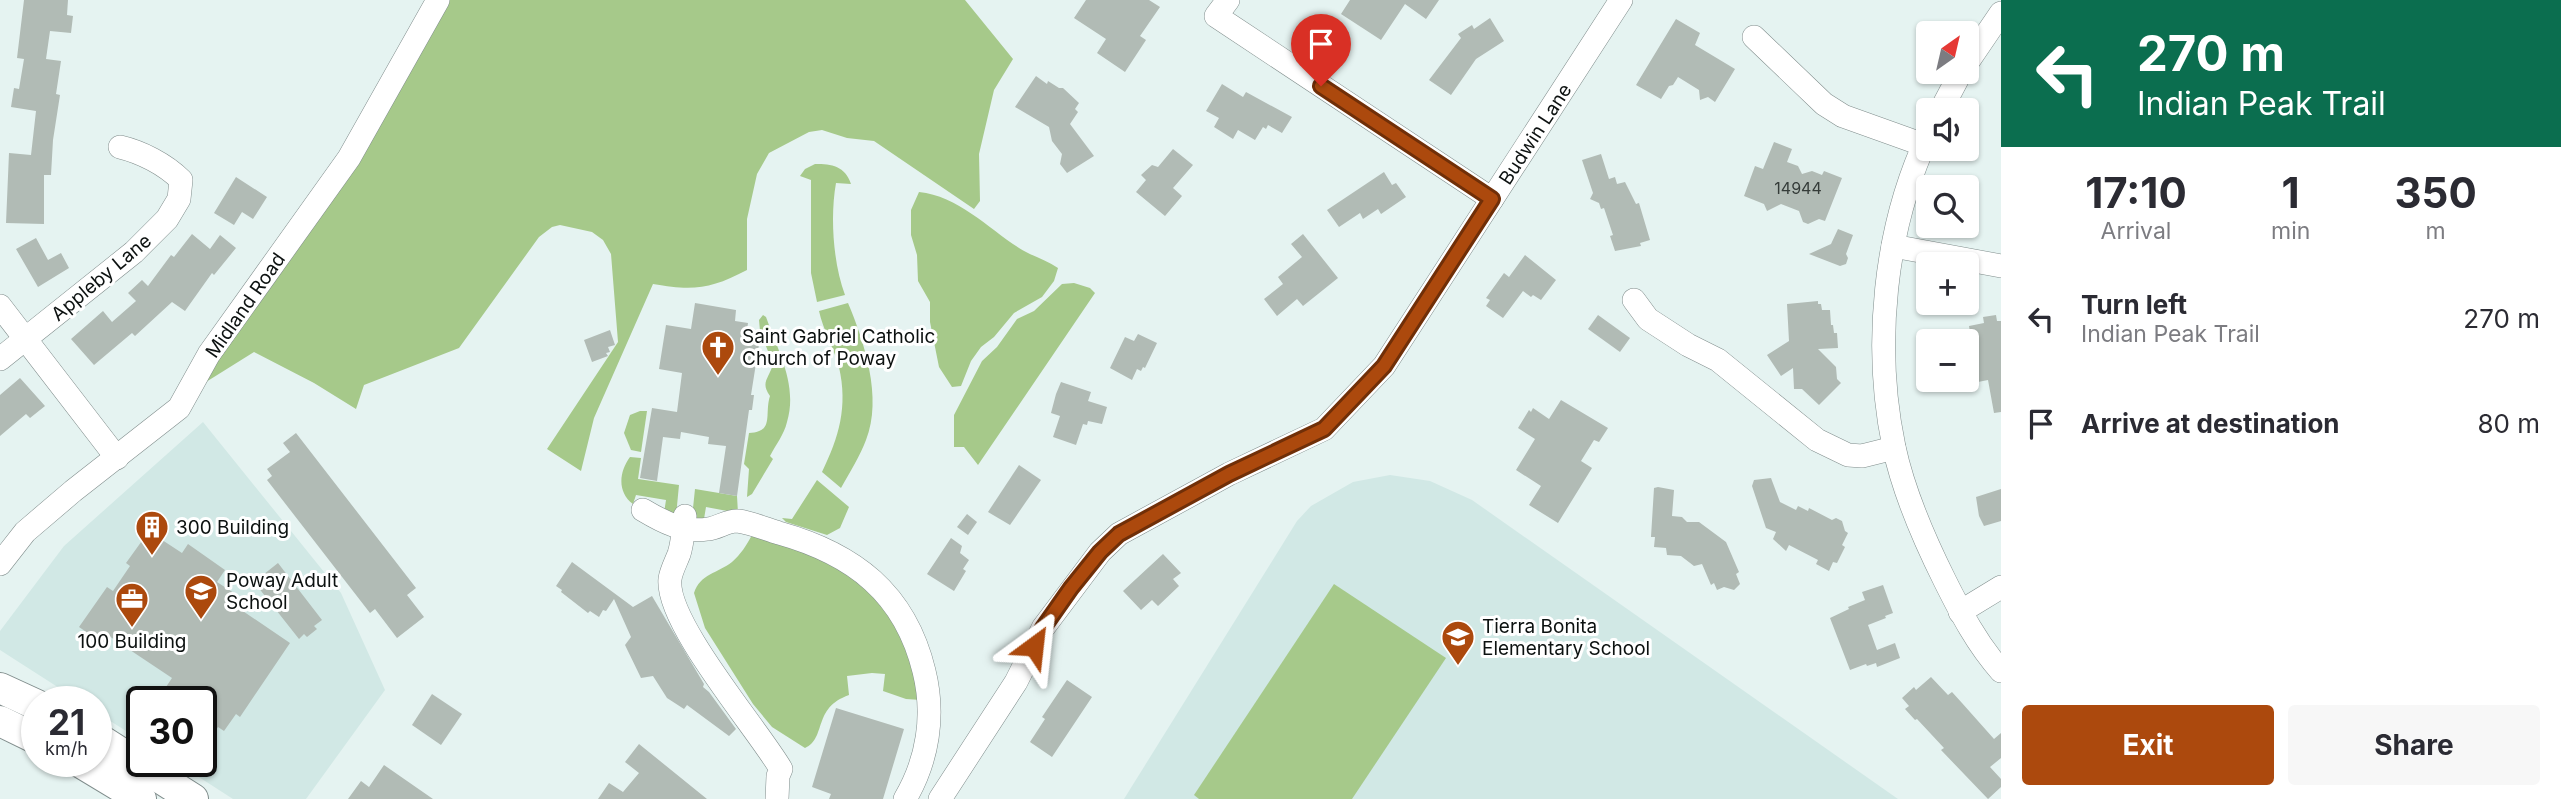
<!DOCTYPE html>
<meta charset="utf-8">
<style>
body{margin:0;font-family:Inter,sans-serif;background:#f7f7f7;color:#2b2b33;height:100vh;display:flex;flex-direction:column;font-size:26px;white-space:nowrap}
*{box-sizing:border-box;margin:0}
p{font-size:23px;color:#7c7c81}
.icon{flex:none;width:38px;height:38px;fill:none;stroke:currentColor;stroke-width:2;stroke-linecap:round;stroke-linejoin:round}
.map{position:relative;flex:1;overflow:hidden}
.side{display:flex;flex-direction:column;background:#fff;width:560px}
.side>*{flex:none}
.guide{background:#0b6e4f;color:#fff;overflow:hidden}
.needle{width:46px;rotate:34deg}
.buttons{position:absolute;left:1916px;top:21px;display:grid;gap:14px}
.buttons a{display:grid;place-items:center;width:63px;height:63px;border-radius:7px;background:#fff;box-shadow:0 2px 5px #0004;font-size:35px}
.speed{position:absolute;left:21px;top:686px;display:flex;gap:14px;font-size:35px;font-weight:700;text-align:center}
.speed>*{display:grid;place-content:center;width:91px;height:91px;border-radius:50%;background:#fff;box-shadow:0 2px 5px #0004;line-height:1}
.speed small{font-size:18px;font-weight:400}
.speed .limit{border:4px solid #111;border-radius:10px;background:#fff;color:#111}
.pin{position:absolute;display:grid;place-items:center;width:60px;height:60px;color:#fff;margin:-72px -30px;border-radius:50% 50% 50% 0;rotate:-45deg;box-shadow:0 0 7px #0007}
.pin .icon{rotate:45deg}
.me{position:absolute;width:77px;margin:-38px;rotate:30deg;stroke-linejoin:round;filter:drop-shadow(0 0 5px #0008)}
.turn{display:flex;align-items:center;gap:24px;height:147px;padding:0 21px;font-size:32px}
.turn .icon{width:91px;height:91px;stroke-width:2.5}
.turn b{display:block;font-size:49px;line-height:60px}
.eta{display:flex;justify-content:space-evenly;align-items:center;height:119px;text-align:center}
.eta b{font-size:42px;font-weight:700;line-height:49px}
.primary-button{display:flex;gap:14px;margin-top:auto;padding:14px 21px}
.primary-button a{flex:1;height:80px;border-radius:7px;background:#ac490d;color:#fff;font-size:28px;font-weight:700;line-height:80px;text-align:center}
.primary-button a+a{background:#f7f7f7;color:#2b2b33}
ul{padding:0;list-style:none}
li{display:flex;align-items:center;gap:21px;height:105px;padding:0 21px}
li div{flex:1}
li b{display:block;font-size:26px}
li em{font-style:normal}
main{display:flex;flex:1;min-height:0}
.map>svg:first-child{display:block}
.built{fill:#d1e8e5}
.green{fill:#a6c98a}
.building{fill:#b1bbb5}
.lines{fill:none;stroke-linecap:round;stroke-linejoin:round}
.minor-casing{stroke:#808d8c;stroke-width:24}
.major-casing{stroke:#808d8c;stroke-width:32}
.minor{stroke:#fff;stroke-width:23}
.major{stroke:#fff;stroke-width:30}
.route-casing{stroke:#702f08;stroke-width:18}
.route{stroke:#ac490d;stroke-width:12}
.labels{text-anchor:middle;stroke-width:6;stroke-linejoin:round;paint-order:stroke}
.number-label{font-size:16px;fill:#353c39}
.street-label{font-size:19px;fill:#0c1110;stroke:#fff}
.poi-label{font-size:19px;fill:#0c1110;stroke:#fff;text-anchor:start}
</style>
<main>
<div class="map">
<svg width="2001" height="799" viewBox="0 0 2001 799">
<rect width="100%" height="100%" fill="#e5f3f1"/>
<g class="built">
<polygon points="203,422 341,593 385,690 306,799 233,799 174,761 201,761 201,702 142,702 142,741 96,712 96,702 81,702 0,650 0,631 64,546"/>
<polygon points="1390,475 1430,481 1472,500 1898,799 1124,799 1297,521 1311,506 1353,482"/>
</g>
<g class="green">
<path d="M448,0H965L1013,59L994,90L979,154L980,201L974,209L874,141L847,138L822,130L809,132L769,153L757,174L747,219V270C711,289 693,291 653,284L594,418L581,471L547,449L618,342L611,254L603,240L592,232L560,225L552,227L539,237L459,348L364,385L356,409L314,383L254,352L198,387Z"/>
<path d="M815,164C832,164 845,166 851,184L836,183C830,216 833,263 845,295L817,302L811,273V180L800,176L805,169Z"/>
<path d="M919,192C958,196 988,228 1019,248C1031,256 1045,259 1058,268L1054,281L1042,297L1014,313L994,337L981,347L971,361L961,386L952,387L939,367L930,322V302L918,281L917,255L911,235V210Z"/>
<polygon points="1074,283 1090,288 1095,293 978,465 964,447 954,447 954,415 982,361 997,347 1017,319 1034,311 1062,284"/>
<path d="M848,303C864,341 883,398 866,440C860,456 850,472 841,488L822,472C839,437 848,407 839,367C834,348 823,330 819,311Z"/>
<path d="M763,315L766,317C778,351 798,385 787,422C784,435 776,444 770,456L773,459L752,494L747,497L749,469L744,464L749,433C775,432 764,414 770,396C760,382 769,379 773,364L760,331L759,320Z"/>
<polygon points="640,411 647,411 641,452 631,450 624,433 630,415"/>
<path d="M630,457L641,458L638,479L679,485L676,516L664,513L666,500L636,495L633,504C617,492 619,472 630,457Z"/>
<polygon points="817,480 849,507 840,528 827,535 786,522 782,518 792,519"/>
<polygon points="695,489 737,496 738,513 706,507 704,519 692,518"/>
<path d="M752,535L787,543L844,569L884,605L907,648L921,700L906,699L883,691L885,674L872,673L847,676L849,695C812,708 827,738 805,748L772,727L753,704L705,628L694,593C700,574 718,573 732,562C741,554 746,546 752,535Z"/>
<polygon points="1334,584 1446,658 1352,799 1199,799 1194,795"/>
</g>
<g class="building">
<polygon points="24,0 68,0 67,15 73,16 71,33 50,31 46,59 61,61 56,94 60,95 53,140 51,175 44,175 44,224 6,223 9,153 31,155 36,111 11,107 14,88 19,89 24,59 17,58"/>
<polygon points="1086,0 1149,0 1160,7 1140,36 1146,40 1125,72 1097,53 1106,39 1074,18"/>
<polygon points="1350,0 1439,0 1426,19 1405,4 1381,40 1341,14"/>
<polygon points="1490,18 1504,41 1476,59 1451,95 1429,80 1461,38 1458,34 1472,25 1474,29"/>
<polygon points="1676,19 1700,33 1695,45 1735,69 1715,102 1708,97 1700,100 1699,90 1678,77 1673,85 1669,86 1661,99 1636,85"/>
<polygon points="1036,76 1047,84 1048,81 1059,88 1063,88 1079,103 1075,109 1078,112 1070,124 1094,156 1067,173 1060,164 1062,154 1052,141 1049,127 1015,107"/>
<polygon points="1222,84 1243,97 1246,92 1292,117 1282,133 1268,125 1266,129 1263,127 1255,140 1238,130 1233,139 1214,127 1219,118 1206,111"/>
<polygon points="1774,142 1792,149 1787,162 1798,166 1802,174 1812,171 1822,175 1824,171 1842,178 1825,221 1819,219 1808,224 1803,222 1799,211 1781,204 1767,211 1764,204 1744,196 1755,166 1763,169"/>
<polygon points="1173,149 1193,165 1173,188 1182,196 1165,216 1136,192 1146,180 1141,175 1152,165 1158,167"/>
<polygon points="1601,154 1609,179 1615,177 1617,184 1625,182 1636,204 1639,203 1650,240 1640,243 1641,246 1615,251 1610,236 1613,235 1604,208 1601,209 1599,203 1590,199 1593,193 1582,160"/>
<polygon points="1384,172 1392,185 1396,183 1406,197 1381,214 1378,209 1363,219 1360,213 1339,227 1327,210"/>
<polygon points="236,177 267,197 253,219 242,212 234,225 214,213"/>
<polygon points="1838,229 1853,235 1846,254 1848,258 1846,264 1840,266 1809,254 1831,244"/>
<polygon points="192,234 210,249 220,235 236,248 214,275 212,273 185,311 172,302 135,336 132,333 94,365 71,339 103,311 112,322 136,301 128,293 142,280 148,286 171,255 174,257"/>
<polygon points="1303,234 1338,278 1303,306 1297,299 1277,316 1264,299 1283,284 1278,277 1302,257 1291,244"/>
<polygon points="36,238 48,260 61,253 69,268 38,287 16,249"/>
<polygon points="1525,255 1556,280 1541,300 1533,295 1531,297 1523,291 1503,318 1486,306 1490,300 1486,298 1504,273 1509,277"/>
<polygon points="1818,301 1818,304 1821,304 1822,310 1830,310 1831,325 1833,325 1834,333 1837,333 1838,348 1818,349 1836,367 1837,379 1841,383 1819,405 1802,389 1794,389 1793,368 1781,376 1767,355 1789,341 1787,304"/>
<polygon points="695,303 736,310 735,321 748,323 746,336 760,338 751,395 754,395 752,410 749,410 737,496 719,493 726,446 708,444 709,437 681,432 680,439 663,437 657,481 640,478 652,408 677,412 682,373 659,369 666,325 691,329"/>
<polygon points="1598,315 1630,338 1620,352 1588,329"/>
<polygon points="1996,315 1997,321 2001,321 2001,412 1994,413 1988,380 1978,382 1969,326 1984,323 1983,317"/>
<polygon points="610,330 615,345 608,347 610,352 606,353 608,356 592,362 584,340"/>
<polygon points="1138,334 1157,343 1145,368 1143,367 1141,371 1137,369 1132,380 1110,368 1125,337 1134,341"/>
<polygon points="20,378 45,406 30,418 26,414 0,436 0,395"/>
<polygon points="1061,382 1091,392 1088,401 1107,407 1102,424 1088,421 1087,425 1083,424 1076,445 1053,437 1060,416 1051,413 1056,394"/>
<polygon points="1561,400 1608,428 1599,442 1594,440 1581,461 1592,468 1558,523 1529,505 1541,486 1516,470 1535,439 1518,428 1529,410 1531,412 1533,408 1549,419"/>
<polygon points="296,433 416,588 407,595 424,617 397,638 375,609 370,613 267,480 272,476 267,469 290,452 283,443"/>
<polygon points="1019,465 1041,480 1010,525 988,512"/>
<polygon points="1771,478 1780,502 1796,510 1798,506 1808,511 1809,508 1832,520 1836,518 1842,521 1845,531 1848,533 1842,545 1845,547 1837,563 1833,562 1829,571 1816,564 1818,560 1789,545 1786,551 1773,539 1776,532 1766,528 1752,486 1754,480"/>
<polygon points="1658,487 1674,490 1672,516 1682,517 1687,522 1699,522 1726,542 1739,572 1736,574 1740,584 1734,590 1724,587 1717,590 1714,583 1711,585 1702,564 1694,566 1681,556 1667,555 1666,548 1654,547 1655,537 1651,537 1654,488"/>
<polygon points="2001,489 2001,521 1984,526 1979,516 1976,497"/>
<polygon points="967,514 977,522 968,535 957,527"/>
<polygon points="153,534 182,553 188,544 225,570 217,582 237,595 231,603 290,643 240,717 236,714 224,731 218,727 212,736 201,728 201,702 156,702 172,678 109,636 104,644 79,627 107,587 113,591 130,566 126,563 144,538 148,540"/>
<polygon points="951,538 962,546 960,553 969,560 963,569 966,571 954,591 927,574"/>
<polygon points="1163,554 1181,573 1173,579 1179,586 1158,606 1152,600 1141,610 1123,591"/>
<polygon points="572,562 633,607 652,596 704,684 703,687 709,692 736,729 729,736 687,705 684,709 667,698 653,676 641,678 625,645 631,637 614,599 606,611 603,610 599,617 590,611 588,613 561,592 562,590 556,586"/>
<polygon points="278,563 322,620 314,626 317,629 307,637 304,634 299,639 254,582"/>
<polygon points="1883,585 1893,613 1885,616 1886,618 1868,625 1877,650 1895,643 1900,658 1877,667 1876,663 1867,666 1866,664 1850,670 1830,618 1849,609 1848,607 1865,600 1862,592"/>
<polygon points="1931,677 1948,695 1952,692 1962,703 1994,739 2001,733 2001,758 1990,767 2001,779 2001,787 1988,799 1941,750 1944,748 1917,719 1915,720 1905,709 1909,706 1902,698 1914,687 1916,690"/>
<polygon points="1067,680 1092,697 1052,757 1030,742 1045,719 1042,717"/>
<polygon points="432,694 462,714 441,745 412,725"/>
<polygon points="836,708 904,729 883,799 829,799 831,794 812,787"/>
<polygon points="639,744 707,799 598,799 609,783 623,792 639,773 625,762"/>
<polygon points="384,765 433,799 348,799 361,781 369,787"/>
</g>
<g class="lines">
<defs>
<g id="minor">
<polyline points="1228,0 1216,16 1492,199"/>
<polyline points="1754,37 1824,104 1843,116 1924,145"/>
<polyline points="1967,63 2001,13"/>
<polyline points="1941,110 1961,72"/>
<path d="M1928,136C1884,229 1873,347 1894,447C1904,494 1924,539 1945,581C1961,613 1977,644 2001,671"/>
<polyline points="1893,246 2001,266"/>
<polyline points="1634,300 1648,319 1688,345 1718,360 1817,440 1848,455 1862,456 1894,448"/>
<polyline points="0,306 117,458"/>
<path d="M0,359L134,252L167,219L179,199L181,180C165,164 141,152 120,147"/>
<path d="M643,510C663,522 684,533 708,529C718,528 728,520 738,521C752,523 766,529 779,533C854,554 905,593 924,671C935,715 928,760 905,799"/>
<path d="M685,516C683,529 683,542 679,554C676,562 671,571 670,579C665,622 757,728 781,769L778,776L777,799"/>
<polyline points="0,564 25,532 73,491 179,408 209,354 349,158 438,0"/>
<polyline points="1960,612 2001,587"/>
<polyline points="940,799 1016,682 1043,628 1100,552 1119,534 1229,474 1324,429 1384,366 1621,0"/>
</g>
<g id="major">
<polyline points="0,688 37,705"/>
<polyline points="0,721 37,739"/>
<polyline points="96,737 193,799"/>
<polyline points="78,761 141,799"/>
</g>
</defs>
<use href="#minor" class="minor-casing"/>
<use href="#major" class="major-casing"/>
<use href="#minor" class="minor"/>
<use href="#major" class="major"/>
</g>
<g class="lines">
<defs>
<polyline id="route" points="1034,646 1043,628 1071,588 1100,552 1119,534 1229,474 1324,429 1384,366 1492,199 1321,86"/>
</defs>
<use href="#route" class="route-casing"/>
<use href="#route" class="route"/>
</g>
<defs>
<symbol id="church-pin" viewBox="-11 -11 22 30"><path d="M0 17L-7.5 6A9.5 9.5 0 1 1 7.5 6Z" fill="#ac490d" stroke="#fff"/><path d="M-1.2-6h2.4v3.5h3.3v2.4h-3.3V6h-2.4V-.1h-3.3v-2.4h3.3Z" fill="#fff"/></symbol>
<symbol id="building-pin" viewBox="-11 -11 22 30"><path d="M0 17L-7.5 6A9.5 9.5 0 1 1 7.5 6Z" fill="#ac490d" stroke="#fff"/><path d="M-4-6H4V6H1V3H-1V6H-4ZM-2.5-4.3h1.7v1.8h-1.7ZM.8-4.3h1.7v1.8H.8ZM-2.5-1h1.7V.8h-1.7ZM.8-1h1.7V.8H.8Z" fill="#fff"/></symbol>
<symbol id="school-pin" viewBox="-11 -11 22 30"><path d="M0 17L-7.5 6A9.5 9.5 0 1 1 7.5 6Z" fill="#ac490d" stroke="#fff"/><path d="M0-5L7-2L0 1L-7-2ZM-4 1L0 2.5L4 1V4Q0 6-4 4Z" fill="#fff"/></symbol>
<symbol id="office-pin" viewBox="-11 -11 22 30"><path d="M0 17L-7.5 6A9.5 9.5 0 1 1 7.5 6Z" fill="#ac490d" stroke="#fff"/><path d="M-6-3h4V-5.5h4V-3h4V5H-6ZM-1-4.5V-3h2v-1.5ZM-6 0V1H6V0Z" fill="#fff"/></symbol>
</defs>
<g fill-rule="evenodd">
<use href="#church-pin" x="699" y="328" width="38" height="52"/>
<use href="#building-pin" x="133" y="508" width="38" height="52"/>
<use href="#school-pin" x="182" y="572" width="38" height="52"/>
<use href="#office-pin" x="113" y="580" width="38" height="52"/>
<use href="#school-pin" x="1439" y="618" width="38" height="52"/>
</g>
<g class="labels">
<g class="number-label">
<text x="1798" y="194">14944</text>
</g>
<g class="street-label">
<text transform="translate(1535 134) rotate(-57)" y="7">Budwin Lane</text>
<text transform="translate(101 277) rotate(-40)" y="7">Appleby Lane</text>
<text transform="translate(245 305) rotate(-55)" y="7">Midland Road</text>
</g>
<g class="poi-label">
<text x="742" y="343">Saint Gabriel Catholic<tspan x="742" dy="22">Church of Poway</tspan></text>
<text x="176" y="534">300 Building</text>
<text x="226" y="587">Poway Adult<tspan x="226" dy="22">School</tspan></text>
<text x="1482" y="633">Tierra Bonita<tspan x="1482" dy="22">Elementary School</tspan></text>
<text x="132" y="648" text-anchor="middle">100 Building</text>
</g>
</g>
</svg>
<div class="buttons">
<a><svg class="needle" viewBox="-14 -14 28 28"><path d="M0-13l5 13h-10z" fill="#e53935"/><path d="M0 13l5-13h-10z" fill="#7c7c81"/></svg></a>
<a><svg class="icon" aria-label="sound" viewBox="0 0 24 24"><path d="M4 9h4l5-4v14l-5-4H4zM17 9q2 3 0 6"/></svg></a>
<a><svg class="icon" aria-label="search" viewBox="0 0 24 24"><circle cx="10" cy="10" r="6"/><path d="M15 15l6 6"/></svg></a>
<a>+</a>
<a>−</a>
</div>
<div class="speed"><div>21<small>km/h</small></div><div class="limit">30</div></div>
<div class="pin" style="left:1321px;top:86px;background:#d93025"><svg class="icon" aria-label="arrive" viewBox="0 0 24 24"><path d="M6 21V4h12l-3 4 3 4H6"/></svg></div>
<svg class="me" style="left:1034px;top:646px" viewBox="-20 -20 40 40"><path d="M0-17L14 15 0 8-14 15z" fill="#ac490d" stroke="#fff" stroke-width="4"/></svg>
</div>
<section class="side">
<div class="guide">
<div class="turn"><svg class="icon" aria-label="left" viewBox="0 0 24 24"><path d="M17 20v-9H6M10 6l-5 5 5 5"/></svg><div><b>270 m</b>Indian Peak Trail</div></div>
</div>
<div class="eta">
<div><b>17:10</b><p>Arrival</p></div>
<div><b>1</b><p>min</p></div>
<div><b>350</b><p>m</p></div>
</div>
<ul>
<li><svg class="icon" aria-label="left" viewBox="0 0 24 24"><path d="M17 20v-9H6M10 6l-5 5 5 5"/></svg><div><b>Turn left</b><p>Indian Peak Trail</p></div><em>270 m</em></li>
<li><svg class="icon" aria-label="arrive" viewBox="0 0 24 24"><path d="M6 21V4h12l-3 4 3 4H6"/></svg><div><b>Arrive at destination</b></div><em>80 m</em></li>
</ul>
<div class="primary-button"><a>Exit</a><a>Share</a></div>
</section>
</main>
